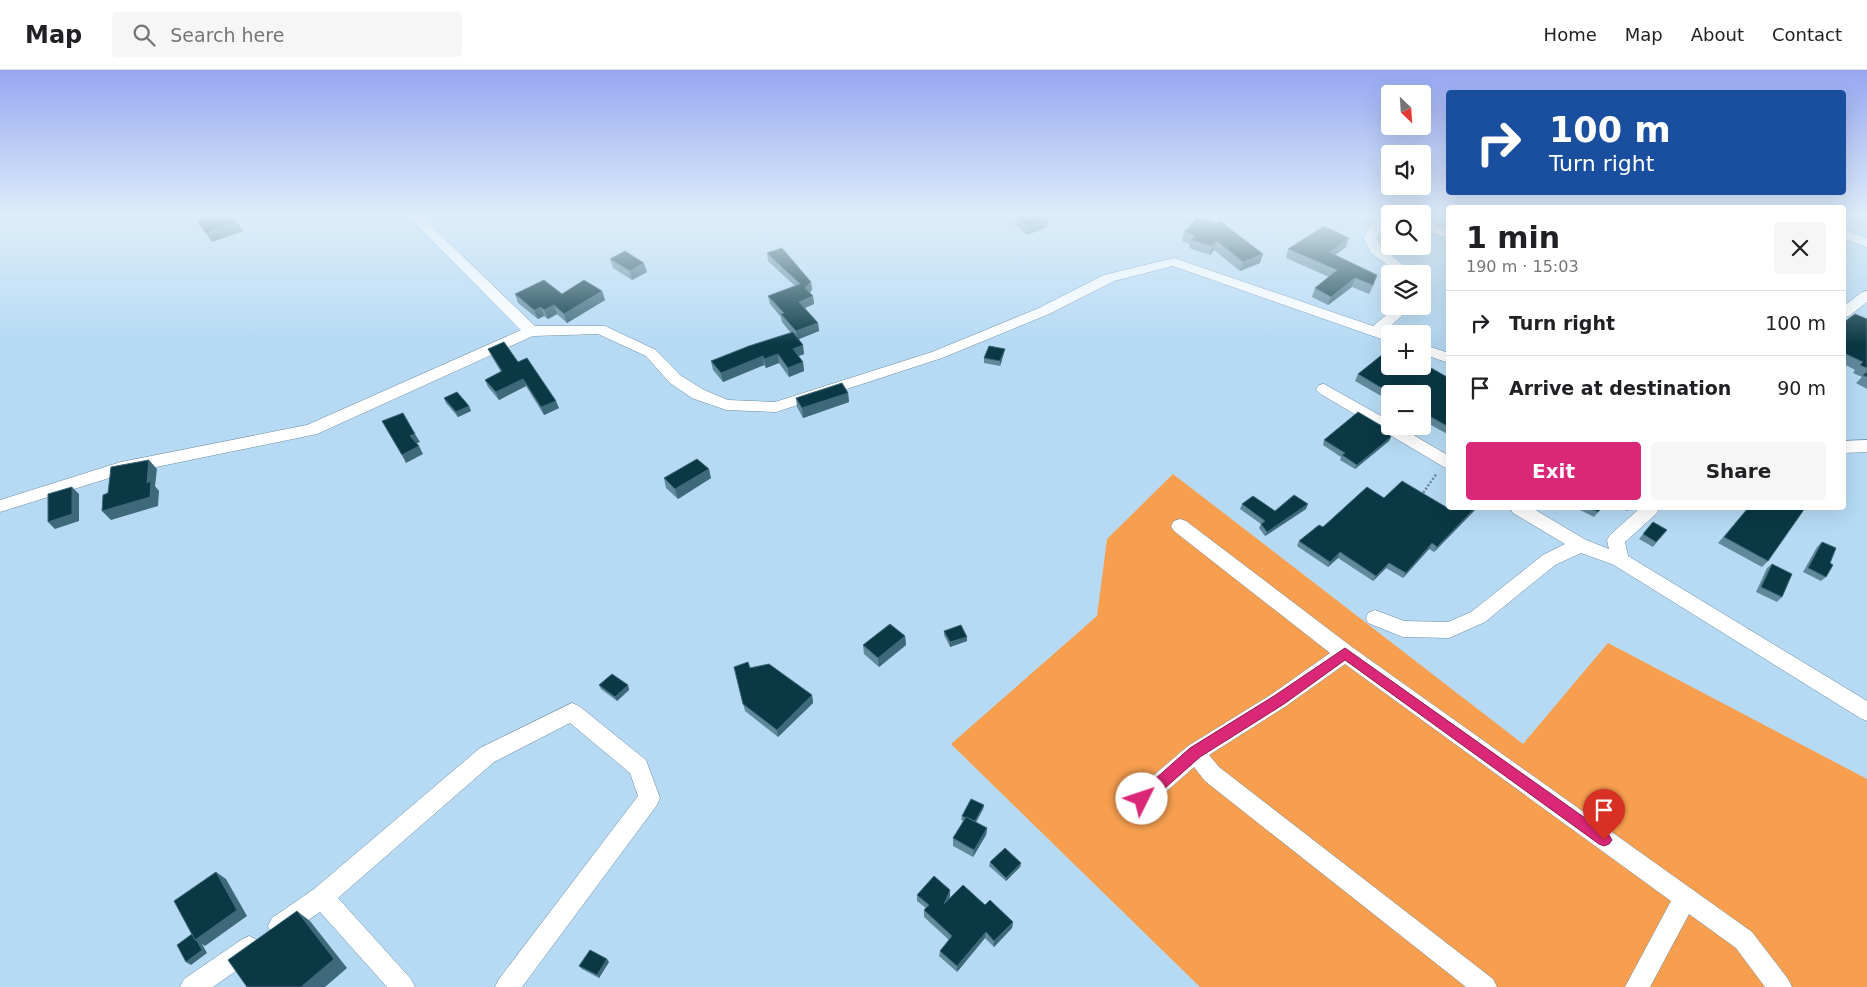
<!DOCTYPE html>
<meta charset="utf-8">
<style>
body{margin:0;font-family:"DejaVu Sans",sans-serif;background:#f6f6f6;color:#202124;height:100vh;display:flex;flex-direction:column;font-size:19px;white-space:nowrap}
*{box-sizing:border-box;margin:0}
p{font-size:16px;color:#757577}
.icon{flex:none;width:28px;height:28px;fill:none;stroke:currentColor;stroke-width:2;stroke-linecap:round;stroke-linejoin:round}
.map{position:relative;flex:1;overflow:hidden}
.sheet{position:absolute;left:1446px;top:135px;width:400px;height:305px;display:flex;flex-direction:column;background:#fff;border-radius:5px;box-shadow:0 5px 20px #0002}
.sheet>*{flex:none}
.banner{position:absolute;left:1446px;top:20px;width:400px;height:105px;border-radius:5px;box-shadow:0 5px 20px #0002;background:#1a4fa0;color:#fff;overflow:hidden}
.needle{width:32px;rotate:155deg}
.buttons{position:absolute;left:1381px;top:15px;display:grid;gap:10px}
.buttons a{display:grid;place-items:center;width:50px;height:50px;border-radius:5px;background:#fff;box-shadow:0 5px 20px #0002;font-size:25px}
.pin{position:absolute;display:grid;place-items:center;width:42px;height:42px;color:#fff;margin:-51px -21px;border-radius:50% 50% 50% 0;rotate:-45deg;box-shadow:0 0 5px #0007}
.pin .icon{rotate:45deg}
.me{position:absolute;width:55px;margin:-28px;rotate:49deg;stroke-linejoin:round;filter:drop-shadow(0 0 4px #0008)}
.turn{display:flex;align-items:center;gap:18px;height:105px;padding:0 20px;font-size:22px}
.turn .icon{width:65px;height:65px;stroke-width:2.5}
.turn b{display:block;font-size:35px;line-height:42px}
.round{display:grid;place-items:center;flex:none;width:52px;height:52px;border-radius:5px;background:#f6f6f6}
.summary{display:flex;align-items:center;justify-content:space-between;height:85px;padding:0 20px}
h1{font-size:30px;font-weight:600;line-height:38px}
.primary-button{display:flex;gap:10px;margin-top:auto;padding:10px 20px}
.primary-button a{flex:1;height:58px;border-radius:5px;background:#db2777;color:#fff;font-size:20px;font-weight:600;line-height:58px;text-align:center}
.primary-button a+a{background:#f6f6f6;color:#202124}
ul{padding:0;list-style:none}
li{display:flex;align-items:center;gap:15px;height:65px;padding:0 20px;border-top:1px solid #e0e0e0}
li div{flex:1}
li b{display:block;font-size:19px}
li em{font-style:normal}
header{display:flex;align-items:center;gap:30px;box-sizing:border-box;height:70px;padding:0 25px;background:#fff;border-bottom:1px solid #e0e0e0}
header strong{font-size:24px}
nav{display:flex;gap:28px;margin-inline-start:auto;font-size:18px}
.search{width:350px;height:45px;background:#f6f6f6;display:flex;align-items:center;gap:12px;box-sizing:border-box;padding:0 18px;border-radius:5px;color:#757577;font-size:19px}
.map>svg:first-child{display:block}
.green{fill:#f89f4f}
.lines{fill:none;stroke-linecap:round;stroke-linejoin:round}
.minor-casing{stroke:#6b8ca4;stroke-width:1}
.path{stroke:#6a8294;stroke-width:2.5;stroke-dasharray:2 2;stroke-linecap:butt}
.minor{fill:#fff;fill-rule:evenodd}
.wall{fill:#60899c}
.shaded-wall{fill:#3e697a}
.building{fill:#0a3845;stroke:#3e697a}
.route{fill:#db2777;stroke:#8e194d}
</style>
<header>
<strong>Map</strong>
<div class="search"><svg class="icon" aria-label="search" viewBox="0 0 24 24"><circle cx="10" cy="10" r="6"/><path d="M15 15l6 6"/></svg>Search here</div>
<nav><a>Home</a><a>Map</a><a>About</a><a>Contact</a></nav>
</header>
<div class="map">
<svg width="1867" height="917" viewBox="0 0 1867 917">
<rect width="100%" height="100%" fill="#b6daf4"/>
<polygon class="green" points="1173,404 1523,674 1608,573 1867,709 1867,917 1200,917 951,674 1097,546 1107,469"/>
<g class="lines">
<defs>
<g id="minor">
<polygon points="408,146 421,146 535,256 605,256 656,280 680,305 704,320 728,330 775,332 932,282 1039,238 1104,205 1174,188 1373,256 1397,236 1413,236 1386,260 1395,264 1390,264 1390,272 1173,196 1114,211 1049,244 942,288 776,342 726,340 692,328 670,313 646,286 598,264 533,266 317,364 122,404 0,442 0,430 121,392 307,355 521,260"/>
<polygon points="1390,146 1390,155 1382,160 1377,167 1381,177 1415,204 1399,204 1370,182 1363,167 1372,154"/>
<polygon points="1422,150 1449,160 1449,169 1422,159"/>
<polygon points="1844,160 1867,168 1867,177 1844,169"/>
<polygon points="1422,215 1427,216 1429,221 1422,225"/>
<polygon points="1867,221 1867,232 1849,246 1844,247 1844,236 1862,222"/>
<polygon points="1422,274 1449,283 1449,293 1422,284"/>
<polygon points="1324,314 1390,351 1390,356 1398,356 1449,386 1449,400 1319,323 1316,319 1319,315"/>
<polygon points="1867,370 1867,382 1844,383 1844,371"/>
<polygon points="1510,438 1532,438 1586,470 1609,479 1607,470 1610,465 1640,438 1659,438 1657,443 1625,472 1628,486 1867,631 1867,651 1860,648 1614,495 1581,483 1555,495 1485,552 1449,568 1403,567 1368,553 1366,548 1368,543 1375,540 1404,551 1448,552 1471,542 1543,485 1565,474 1513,443"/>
<polygon points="1180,449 1186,451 1352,577 1752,862 1788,909 1792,917 1765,917 1736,878 1689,844 1650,917 1625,917 1671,831 1345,594 1286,636 1209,685 1219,697 1493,909 1497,917 1466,917 1205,711 1194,697 1150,736 1142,739 1134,736 1131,729 1134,722 1188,676 1272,624 1330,583 1174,461 1171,456 1174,451"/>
<polygon points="572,633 579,636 646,690 660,728 657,735 522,917 495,917 499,909 638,726 630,703 570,653 494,692 338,828 411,909 415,917 387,917 320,842 288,864 280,868 272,864 268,856 272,848 314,819 480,678"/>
<polygon points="249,866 257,870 261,878 257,886 213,917 180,917 184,909 241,870"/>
</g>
</defs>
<use href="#minor" class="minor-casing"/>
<polyline class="path" points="1421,426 1437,403"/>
<use href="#minor" class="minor"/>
</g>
<g class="wall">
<polygon points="1016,146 1048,148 1047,157 1027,165 1015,155"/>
<polygon points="1197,148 1260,193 1240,201 1214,180 1210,185 1189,178 1190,174 1182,171 1184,162"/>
<polygon points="197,151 243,161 212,172"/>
<polygon points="1346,177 1335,185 1374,214 1369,224 1352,217 1328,235 1312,227 1315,218 1329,207 1286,188 1288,179"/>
<polygon points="767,183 811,212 812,220 810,223 813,226 814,234 805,238 818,253 819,261 798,269 804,284 798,286 803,292 804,301 789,307 779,293 766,298 764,295 723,312 713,300 711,291 791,263 782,252 781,247 770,234 768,226 795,216 768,191"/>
<polygon points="610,189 647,202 632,210 613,198"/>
<polygon points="602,221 605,230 567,253 557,244 548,249 544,246 538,249 518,233 515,224 562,224"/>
<polygon points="1867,249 1867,319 1856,313 1862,307 1853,303 1855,300 1844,294 1844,252"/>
<polygon points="488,279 518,292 559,338 544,345 526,316 499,330 488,317 485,310 501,302 492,287"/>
<polygon points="1004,283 1000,296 984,293 984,288"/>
<polygon points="1415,302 1447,307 1449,305 1449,365 1422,350 1422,324 1390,324 1390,331 1355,311 1358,304"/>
<polygon points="848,323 849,332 803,348 797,337 796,328"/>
<polygon points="444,328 469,336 471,341 458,347 446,333"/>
<polygon points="1392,362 1390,366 1391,367 1389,371 1355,399 1340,390 1341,387 1323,375 1324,370"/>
<polygon points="664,408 711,408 678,429 666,418"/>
<polygon points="1384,428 1451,440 1477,438 1434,482 1429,479 1403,508 1386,498 1373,511 1338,488 1328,497 1297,476 1299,471 1323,457"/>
<polygon points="1242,434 1275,441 1306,439 1265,466 1259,458 1261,454 1240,439"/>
<polygon points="1576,438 1602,438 1594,447"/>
<polygon points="1621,438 1630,438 1627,441"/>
<polygon points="1748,438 1805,438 1768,491 1762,497 1718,473"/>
<polygon points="1653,452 1667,460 1653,477 1639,469"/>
<polygon points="1822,472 1830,493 1826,507 1821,511 1803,502 1817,477"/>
<polygon points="1772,494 1782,527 1777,532 1756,522 1767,498"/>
<polygon points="944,561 967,567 967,571 950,577 944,565"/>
<polygon points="905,566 906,575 879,597 864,584 863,575"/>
<polygon points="734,597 750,598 812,625 813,633 778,667 745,641"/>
<polygon points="599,615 628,615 629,620 617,631 601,619"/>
<polygon points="984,735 983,739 976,752 987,758 986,765 973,787 953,776 953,768 964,751 961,750 962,746"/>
<polygon points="990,792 1021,793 1020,797 1006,811 989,796"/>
<polygon points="917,825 950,826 949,829 985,835 1013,852 1012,858 994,877 985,868 957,902 939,886 940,881 949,870 924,847 924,840 926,838 917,831"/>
<polygon points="609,892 599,908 582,899 579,896"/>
</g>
<g class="shaded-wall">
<polygon points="1048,148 1047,157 1027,165 1028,156"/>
<polygon points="237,152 243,161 212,172 206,163"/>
<polygon points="1349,168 1346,177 1326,191 1329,182"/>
<polygon points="1217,171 1214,180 1210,185 1212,176"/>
<polygon points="1263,184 1260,193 1240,201 1243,192"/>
<polygon points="644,193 647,202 632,210 630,201"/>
<polygon points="1355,208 1352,217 1328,235 1331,227"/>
<polygon points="811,212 812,220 806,226 805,218"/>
<polygon points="602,221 605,230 567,253 564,244"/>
<polygon points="813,226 814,234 800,240 799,232"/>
<polygon points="554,235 557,244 548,249 544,240"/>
<polygon points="541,237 544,246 538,249 534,240"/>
<polygon points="818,253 819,261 797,270 796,261"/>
<polygon points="803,275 804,284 794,288 793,279"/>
<polygon points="1005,279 1004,283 1000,296 1000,291"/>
<polygon points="778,284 779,293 766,298 764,289"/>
<polygon points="763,286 764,295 723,312 721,303"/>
<polygon points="803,292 804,301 789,307 788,298"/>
<polygon points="523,309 526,316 499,330 496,322"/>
<polygon points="848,323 849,332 803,348 802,338"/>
<polygon points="556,331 559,338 544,345 541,337"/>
<polygon points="469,336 471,341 458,347 456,342"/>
<polygon points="415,364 420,372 415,374 410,366"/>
<polygon points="1391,367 1389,371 1355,399 1357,395"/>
<polygon points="419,376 423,384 406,393 402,385"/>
<polygon points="149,390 157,399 155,416 159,421 158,436 111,450 102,441 147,413"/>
<polygon points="709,399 711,408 678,429 675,419"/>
<polygon points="72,417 79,424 79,451 55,459 48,452"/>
<polygon points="1308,434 1306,439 1265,466 1267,462"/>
<polygon points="1475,438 1477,438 1434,482 1437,477"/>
<polygon points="1432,473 1429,479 1403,508 1406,503"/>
<polygon points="1340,482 1338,488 1328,497 1330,492"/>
<polygon points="1389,493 1386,498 1373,511 1376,506"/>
<polygon points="905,566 906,575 879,597 878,588"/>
<polygon points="967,567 967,571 950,577 950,572"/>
<polygon points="628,615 629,620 617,631 615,627"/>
<polygon points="812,625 813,633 778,667 777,660"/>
<polygon points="984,735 983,739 974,756 974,752"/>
<polygon points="987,758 986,765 973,787 974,780"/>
<polygon points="1021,793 1020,797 1006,811 1006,808"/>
<polygon points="216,802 226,809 247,846 205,876 202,874 207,883 191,895 186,892"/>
<polygon points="950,820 950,826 944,840 944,834"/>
<polygon points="297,841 310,851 347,898 325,917 301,917"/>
<polygon points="1013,852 1012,858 994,877 994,871"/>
<polygon points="986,862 985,868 957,902 957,896"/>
<polygon points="607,889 609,892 599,908 597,905"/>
</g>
<g class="building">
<polygon points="210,146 233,146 237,152 206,163 197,151"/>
<polygon points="1016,146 1045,146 1048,148 1028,156"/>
<polygon points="1197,148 1218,153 1220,151 1263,184 1243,192 1217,171 1212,176 1191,170 1195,166 1184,162"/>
<polygon points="1324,156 1349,168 1329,182 1377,205 1373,215 1355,208 1331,227 1315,218 1337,200 1288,179"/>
<polygon points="782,178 811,212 805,218 813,226 799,232 818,253 796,261 781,244 784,243 768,226 800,214 767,183"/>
<polygon points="625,181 644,193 630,201 610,189"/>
<polygon points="544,210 562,224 584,210 602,221 564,244 554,235 544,240 541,237 534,240 515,224"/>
<polygon points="1855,244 1867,249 1867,298 1860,295 1863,292 1844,283 1844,252"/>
<polygon points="793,262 803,275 793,279 803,292 788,298 778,284 764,289 763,286 721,303 711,291 749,276"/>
<polygon points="504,272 518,292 527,288 556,331 541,337 523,309 496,322 485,310 502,301 488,279"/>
<polygon points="989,276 1005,279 1000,291 984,288"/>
<polygon points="1383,284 1390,288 1390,296 1405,296 1415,302 1421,296 1422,296 1424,294 1447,307 1449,305 1449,357 1422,342 1422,324 1392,324 1358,304"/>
<polygon points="1867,302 1867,307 1863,305"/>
<polygon points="842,313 848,323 802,338 796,328"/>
<polygon points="457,322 469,336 456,342 444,328"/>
<polygon points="1358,342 1392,362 1389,365 1391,367 1357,395 1342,385 1345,383 1324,370"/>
<polygon points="403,343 415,364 410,366 419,376 402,385 382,351"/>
<polygon points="697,389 709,399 675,419 664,408"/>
<polygon points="149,390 147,413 151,411 150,427 102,441 103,425 108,423 111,397"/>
<polygon points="1402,411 1451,440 1453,438 1475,438 1437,477 1432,473 1406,503 1389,493 1376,506 1340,482 1330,492 1299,471 1319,455 1323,457 1367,417 1384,428"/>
<polygon points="72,417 72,444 48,452 48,424"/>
<polygon points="1294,425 1308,434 1267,462 1261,454 1265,451 1242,434 1253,426 1275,441"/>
<polygon points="1590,438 1601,438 1598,442"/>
<polygon points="1748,438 1805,438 1768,491 1724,467"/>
<polygon points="1653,452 1667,460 1656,472 1643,464"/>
<polygon points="1822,472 1836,478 1830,493 1833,495 1826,507 1808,498"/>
<polygon points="1772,494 1792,504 1782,527 1761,517"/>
<polygon points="890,554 905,566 878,588 863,575"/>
<polygon points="961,555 967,567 950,572 944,561"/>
<polygon points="748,592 750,598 769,594 812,625 777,660 743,634 734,597"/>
<polygon points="612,604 628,615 615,627 599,615"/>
<polygon points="971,729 984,735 975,751 966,747 966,748 962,746"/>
<polygon points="966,747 987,758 974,780 953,768"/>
<polygon points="1005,778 1021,793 1006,808 990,792"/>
<polygon points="216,802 237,840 195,870 174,831"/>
<polygon points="934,806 950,820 944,834 963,815 985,835 990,830 1013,852 994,871 986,862 957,896 940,881 952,866 924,840 929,835 917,825"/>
<polygon points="297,841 334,889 301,917 247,917 228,890"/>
<polygon points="192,864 195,870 197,871 202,880 186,892 177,875"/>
<polygon points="590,880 607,889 597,905 579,896"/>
</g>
<linearGradient id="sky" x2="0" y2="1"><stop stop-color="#96a7f1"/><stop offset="0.53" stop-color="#deeefa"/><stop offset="1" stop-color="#deeefa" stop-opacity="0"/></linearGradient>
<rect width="1867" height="274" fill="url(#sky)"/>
<polygon class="route" points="1345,578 1609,765 1612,770 1609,774 1604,776 1599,774 1345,590 1284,634 1200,687 1147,734 1142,736 1137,734 1135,729 1137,725 1190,678 1274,626"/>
</svg>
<div class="buttons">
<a><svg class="needle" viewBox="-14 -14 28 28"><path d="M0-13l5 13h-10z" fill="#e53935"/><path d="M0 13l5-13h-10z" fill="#757577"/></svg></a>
<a><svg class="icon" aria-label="sound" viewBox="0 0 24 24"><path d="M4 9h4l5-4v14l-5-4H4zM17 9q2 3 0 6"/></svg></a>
<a><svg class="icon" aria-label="search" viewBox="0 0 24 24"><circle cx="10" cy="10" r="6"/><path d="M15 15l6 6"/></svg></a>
<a><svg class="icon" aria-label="layers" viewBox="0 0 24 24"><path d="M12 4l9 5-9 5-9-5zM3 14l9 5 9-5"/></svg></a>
<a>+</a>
<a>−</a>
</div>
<div class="pin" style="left:1604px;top:770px;background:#d93025"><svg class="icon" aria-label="arrive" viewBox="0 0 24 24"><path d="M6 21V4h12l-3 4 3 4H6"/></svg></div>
<svg class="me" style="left:1142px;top:729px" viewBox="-20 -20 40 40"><circle r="19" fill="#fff"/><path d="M0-13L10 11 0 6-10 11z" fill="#db2777"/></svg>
<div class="banner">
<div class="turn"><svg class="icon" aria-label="right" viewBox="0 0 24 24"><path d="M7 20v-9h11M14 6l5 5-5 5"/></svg><div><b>100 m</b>Turn right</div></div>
</div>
<section class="sheet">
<div class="summary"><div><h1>1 min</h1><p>190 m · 15:03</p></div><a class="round"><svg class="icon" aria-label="close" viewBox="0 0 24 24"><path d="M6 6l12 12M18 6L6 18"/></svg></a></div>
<ul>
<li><svg class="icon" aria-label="right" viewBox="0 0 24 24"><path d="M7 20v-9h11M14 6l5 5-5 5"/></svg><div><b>Turn right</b></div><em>100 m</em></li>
<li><svg class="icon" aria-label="arrive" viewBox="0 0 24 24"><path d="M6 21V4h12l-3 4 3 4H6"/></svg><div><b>Arrive at destination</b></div><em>90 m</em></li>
</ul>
<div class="primary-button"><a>Exit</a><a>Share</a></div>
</section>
</div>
